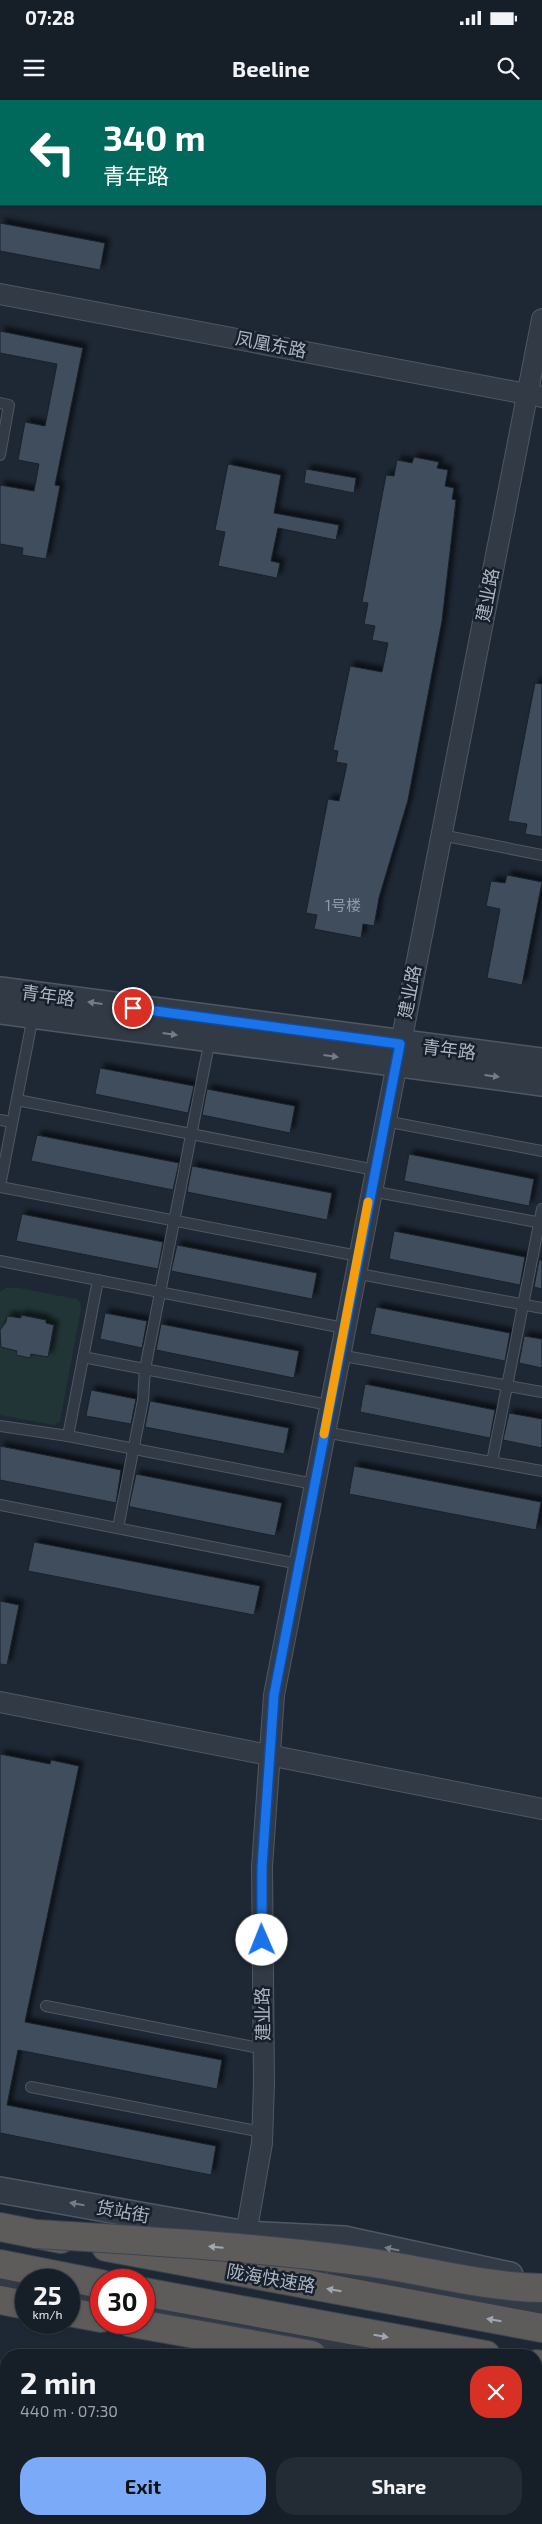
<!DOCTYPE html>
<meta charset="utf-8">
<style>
body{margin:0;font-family:"Exo 2","Noto Sans SC",sans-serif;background:#232b34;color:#f1f3f6;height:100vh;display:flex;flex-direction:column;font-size:19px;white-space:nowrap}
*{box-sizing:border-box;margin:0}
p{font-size:16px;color:#9ea2a8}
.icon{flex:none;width:28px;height:28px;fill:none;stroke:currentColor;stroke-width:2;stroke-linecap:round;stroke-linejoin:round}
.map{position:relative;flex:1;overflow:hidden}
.details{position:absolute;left:0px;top:2249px;width:542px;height:176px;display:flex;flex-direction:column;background:#161e28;border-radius:20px 20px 0 0;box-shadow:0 1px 4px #0004,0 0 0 1px #353c45}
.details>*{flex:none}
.guide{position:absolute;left:0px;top:0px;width:542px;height:105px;box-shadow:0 1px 4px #0004,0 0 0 1px #353c45;background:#00695c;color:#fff;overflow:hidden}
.speed{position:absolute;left:15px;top:2169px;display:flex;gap:10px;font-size:25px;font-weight:700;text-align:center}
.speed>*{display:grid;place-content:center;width:65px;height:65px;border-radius:50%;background:#161e28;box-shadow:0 1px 4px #0004,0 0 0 1px #353c45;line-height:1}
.speed small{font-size:12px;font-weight:400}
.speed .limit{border:8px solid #d22;background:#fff;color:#111}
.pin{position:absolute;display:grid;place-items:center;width:42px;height:42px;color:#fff;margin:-21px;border:2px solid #fff;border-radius:50%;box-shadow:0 1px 5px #0007}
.me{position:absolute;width:55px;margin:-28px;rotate:359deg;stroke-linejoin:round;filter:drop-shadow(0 0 4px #0008)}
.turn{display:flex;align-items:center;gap:18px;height:105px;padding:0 20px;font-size:22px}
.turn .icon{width:65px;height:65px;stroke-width:2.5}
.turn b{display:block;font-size:35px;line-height:42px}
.round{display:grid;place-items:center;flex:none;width:52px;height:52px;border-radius:20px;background:#232b34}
.headline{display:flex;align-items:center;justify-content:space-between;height:85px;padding:0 20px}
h1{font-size:30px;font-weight:700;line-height:38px}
.button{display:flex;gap:10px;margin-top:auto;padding:10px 20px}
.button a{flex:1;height:58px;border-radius:20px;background:#7babf8;color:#111;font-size:20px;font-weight:700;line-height:58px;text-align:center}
.button a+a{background:#232b34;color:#f1f3f6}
.status{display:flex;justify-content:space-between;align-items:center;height:35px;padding:0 25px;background:#161e28;direction:ltr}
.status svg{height:14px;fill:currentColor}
header{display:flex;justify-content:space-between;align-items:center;height:65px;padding:0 20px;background:#161e28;font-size:22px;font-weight:700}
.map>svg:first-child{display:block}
.green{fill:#213537}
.building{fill:#414d5d;stroke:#19212c;filter:url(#shadow)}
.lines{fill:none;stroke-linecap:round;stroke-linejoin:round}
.service-casing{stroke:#4f5764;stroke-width:12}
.minor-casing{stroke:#4f5764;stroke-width:22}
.tertiary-casing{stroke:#4f5764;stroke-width:28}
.trunk-casing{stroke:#3c4450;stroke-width:30}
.service{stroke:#323a45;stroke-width:10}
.minor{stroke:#323a45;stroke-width:20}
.tertiary{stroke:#323a45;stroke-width:25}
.trunk{stroke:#5e5c5a;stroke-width:28}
.trunk-bridge-casing{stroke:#3c4450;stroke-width:30;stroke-linecap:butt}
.trunk-bridge{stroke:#5e5c5a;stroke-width:28}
.oneway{fill:#757d8a}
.oneway2{fill:#9fa7b3}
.route-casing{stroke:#114b97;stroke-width:12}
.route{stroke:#1a73e8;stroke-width:9}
.slow{stroke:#f59e0b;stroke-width:9}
.labels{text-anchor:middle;stroke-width:5;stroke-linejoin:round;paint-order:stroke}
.number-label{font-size:15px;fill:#909aaa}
.street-label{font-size:18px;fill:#abb4c3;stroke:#171f2a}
</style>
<div class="status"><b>07:28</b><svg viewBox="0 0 49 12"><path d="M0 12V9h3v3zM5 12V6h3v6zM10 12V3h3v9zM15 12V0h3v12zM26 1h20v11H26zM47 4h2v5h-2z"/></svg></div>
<header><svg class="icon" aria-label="menu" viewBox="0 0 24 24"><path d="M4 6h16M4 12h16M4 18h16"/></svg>Beeline<svg class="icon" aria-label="search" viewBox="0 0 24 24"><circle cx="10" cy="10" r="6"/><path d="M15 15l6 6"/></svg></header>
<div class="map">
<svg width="542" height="2424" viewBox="0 0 542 2424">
<defs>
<filter id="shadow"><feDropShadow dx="4.5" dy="-4.5" stdDeviation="2.5" flood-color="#0009"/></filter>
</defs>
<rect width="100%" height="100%" fill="#1e2835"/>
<polygon class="green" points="6,1188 19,1188 76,1199 80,1202 81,1209 60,1321 54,1325 0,1315 0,1192"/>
<g class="building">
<polygon points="0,123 105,143 100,170 0,151"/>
<polygon points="0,231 83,248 55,385 60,386 46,459 22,455 23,448 0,444 0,385 34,391 39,364 18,360 25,322 45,326 57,264 0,253"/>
<polygon points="414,357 439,362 437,368 448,370 445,386 454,388 452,399 456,400 442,521 408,700 379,798 374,826 363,824 361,838 314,829 317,815 306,813 328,699 339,701 347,664 336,662 338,651 333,650 350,566 382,572 388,543 372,540 375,526 364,524 368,503 362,502 386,375 394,376 397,360 412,363"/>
<polygon points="228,364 281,375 274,413 339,425 336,440 278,428 271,461 280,463 277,478 218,466 225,432 215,430"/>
<polygon points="306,369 356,378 354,393 304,383"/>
<polygon points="535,583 542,584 542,737 525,734 527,724 508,721"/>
<polygon points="507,775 542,782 522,885 487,878 500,809 486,806 491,781 505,783"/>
<polygon points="100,968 194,986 188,1013 95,994"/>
<polygon points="207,989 295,1006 290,1033 202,1015"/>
<polygon points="37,1035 179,1063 173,1090 31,1061"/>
<polygon points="409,1054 534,1079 529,1106 404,1081"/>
<polygon points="192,1066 332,1093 327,1120 187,1092"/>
<polygon points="22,1114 163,1142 158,1169 16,1141"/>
<polygon points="394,1131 525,1157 520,1185 389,1159"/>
<polygon points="177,1145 317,1173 312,1199 171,1171"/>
<polygon points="539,1160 542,1160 542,1189 534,1187"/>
<polygon points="376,1207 510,1233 505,1261 370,1234"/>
<polygon points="105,1213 147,1221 142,1248 100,1239"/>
<polygon points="21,1215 46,1220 46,1223 54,1225 48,1257 31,1254 30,1258 16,1255 17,1251 1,1247 0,1230 6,1222 7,1216 21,1218"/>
<polygon points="161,1224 299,1251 294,1278 156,1250"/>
<polygon points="524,1236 542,1239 542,1268 519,1263"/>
<polygon points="365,1284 495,1310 490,1338 360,1312"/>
<polygon points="91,1290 136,1299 131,1324 86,1316"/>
<polygon points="150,1301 289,1328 284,1354 145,1327"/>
<polygon points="509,1313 542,1319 542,1348 503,1340"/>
<polygon points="0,1346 121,1370 116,1403 0,1380"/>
<polygon points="354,1366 541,1402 536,1430 349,1394"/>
<polygon points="136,1374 282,1403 275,1436 131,1407 129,1406"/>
<polygon points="34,1442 260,1486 254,1515 28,1471"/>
<polygon points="0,1501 19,1505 7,1565 0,1564"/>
<polygon points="0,1654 50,1664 51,1660 79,1666 25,1922 222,1960 217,1989 18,1950 7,2005 216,2046 211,2075 0,2033"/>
</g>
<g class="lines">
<defs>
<g id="service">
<polyline points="0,303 9,305 0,355"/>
<polyline points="441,735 542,755"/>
<polyline points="17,1000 375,1070"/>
<polyline points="0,1020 12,1022"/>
<polyline points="385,1021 542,1051"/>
<polyline points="0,1086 33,916"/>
<polyline points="0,1087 358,1156"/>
<polyline points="371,1091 542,1123"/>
<polyline points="0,1161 344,1228"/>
<polyline points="354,1173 542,1208"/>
<polyline points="339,1255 542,1292"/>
<polyline points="83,1257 329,1305"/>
<polyline points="0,1326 68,1336 314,1384"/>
<polyline points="324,1332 542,1371"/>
<polyline points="68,1336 98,1180"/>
<polyline points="492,1362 542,1109"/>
<polyline points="0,1405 299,1464"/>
<polyline points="118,1428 143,1300 145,1269 210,939"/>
<polyline points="46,1906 264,1949"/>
<polyline points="31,1987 262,2032"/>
</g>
<g id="minor">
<polyline points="0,194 542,297"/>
<polyline points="0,1602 542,1709"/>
<polyline points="246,2134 262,2043 264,1983 262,1767 274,1595 542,219"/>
</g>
<g id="tertiary">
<polyline points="0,890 542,961"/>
<polyline points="0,911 542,983"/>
<polyline points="0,2090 246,2134 344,2139 510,2175"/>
<polyline points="338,2166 364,2175 542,2209"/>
<polyline points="0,2181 26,2185"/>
<polyline points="69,2193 101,2200"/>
<polyline points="144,2208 384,2255"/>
<polyline points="536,2285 542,2286"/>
<polyline points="536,2342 542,2343"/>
</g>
<g id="trunk">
<polyline points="0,2127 61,2139"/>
<polyline points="106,2147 542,2228"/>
<polyline points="0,2164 101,2184"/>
<polyline points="144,2192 486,2255"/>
<polyline points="0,2200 26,2205"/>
<polyline points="69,2212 101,2218"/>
<polyline points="536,2264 542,2265"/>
<polyline points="536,2318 542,2321"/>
<polyline points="536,2386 542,2396"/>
</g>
</defs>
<use href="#service" class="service-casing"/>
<use href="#minor" class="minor-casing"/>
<use href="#tertiary" class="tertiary-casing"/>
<use href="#trunk" class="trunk-casing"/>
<use href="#service" class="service"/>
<use href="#minor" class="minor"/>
<use href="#tertiary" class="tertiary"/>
<use href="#trunk" class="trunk"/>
<defs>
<g id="trunk-bridge">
<path d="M37,2134C147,2141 257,2147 366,2162C425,2170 482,2187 542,2188"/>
<polyline points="127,2222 312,2255"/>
</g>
</defs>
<use href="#trunk-bridge" class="trunk-bridge-casing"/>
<use href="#trunk-bridge" class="trunk-bridge"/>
</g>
<defs><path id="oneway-solid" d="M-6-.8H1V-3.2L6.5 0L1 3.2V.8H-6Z" transform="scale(1.25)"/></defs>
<g class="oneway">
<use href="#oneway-solid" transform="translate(95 903) rotate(-172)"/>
<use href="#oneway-solid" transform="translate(170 934) rotate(8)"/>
<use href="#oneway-solid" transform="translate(331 956) rotate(8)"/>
<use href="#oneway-solid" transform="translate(492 976) rotate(7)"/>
<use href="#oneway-solid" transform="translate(77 2104) rotate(-170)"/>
<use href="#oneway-solid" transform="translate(392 2149) rotate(-168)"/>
</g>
<g class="oneway2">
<use href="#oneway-solid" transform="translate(216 2147) rotate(-175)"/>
<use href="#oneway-solid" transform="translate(334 2190) rotate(-170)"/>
<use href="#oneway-solid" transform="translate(494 2220) rotate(-170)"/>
<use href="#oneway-solid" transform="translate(381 2236) rotate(10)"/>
</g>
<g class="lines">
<defs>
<polyline id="route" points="133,908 400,944 274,1595 262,1767 262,1840"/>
</defs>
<use href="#route" class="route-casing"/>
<use href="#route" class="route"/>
<polyline class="slow" points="324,1334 368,1102"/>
</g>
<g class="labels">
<g class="number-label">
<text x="343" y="811">1号楼</text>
</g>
<g class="street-label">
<text transform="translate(271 245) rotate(11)" y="6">凤凰东路</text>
<text transform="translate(488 495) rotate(-79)" y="6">建业路</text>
<text transform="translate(410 892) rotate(-79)" y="6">建业路</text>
<text transform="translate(48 896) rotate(8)" y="6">青年路</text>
<text transform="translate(449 950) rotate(7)" y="6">青年路</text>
<text transform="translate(263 1914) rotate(-91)" y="6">建业路</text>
<text transform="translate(123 2112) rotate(10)" y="6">货站街</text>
<text transform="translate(271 2179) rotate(10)" y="6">陇海快速路</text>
</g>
</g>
</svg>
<div class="speed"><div>25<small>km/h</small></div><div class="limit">30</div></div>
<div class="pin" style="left:133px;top:908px;background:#d93025"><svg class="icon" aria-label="arrive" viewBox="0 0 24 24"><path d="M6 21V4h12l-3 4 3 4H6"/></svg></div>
<svg class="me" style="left:262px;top:1840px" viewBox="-20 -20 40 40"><circle r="19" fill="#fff"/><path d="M0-13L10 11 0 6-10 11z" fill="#1a73e8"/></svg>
<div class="guide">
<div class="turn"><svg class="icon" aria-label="left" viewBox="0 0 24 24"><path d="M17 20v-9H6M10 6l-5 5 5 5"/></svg><div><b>340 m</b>青年路</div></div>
</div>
<section class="details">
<div class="headline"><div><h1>2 min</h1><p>440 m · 07:30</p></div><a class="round" style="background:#d93025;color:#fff"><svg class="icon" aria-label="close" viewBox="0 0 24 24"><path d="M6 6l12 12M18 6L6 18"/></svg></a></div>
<div class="button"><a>Exit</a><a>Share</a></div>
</section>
</div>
